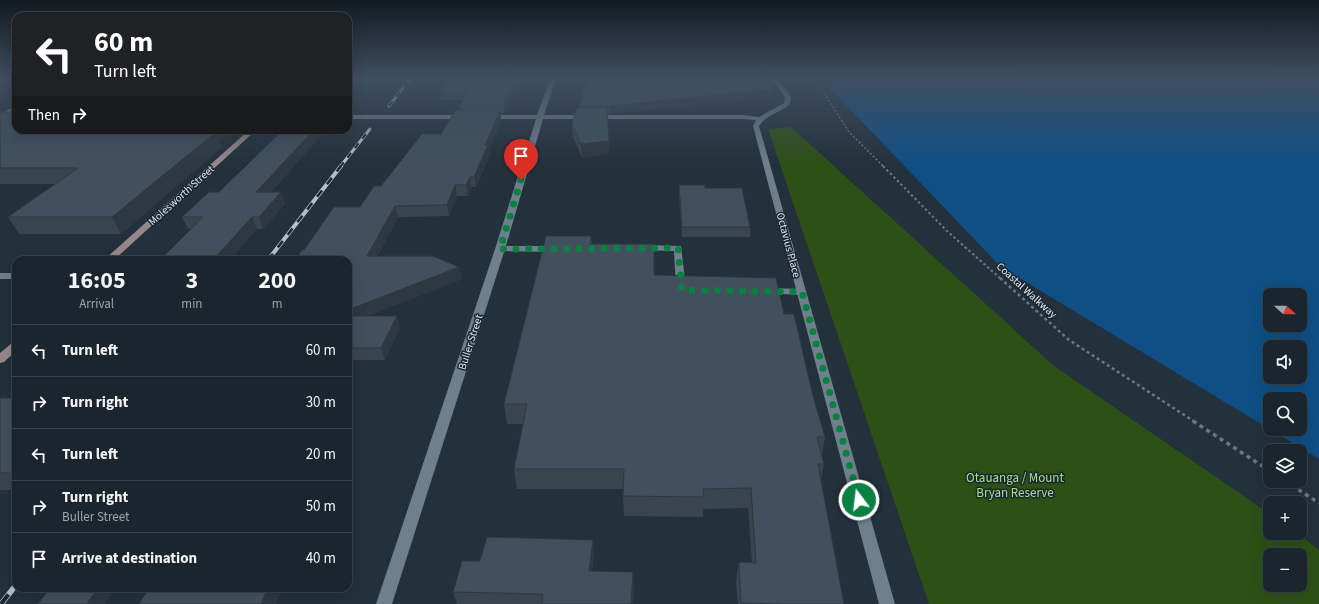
<!DOCTYPE html>
<meta charset="utf-8">
<style>
body{margin:0;font-family:"Source Sans 3",sans-serif;background:#273139;color:#f1f3f6;height:100vh;display:flex;flex-direction:column;font-size:15px;white-space:nowrap}
*{box-sizing:border-box;margin:0}
p{font-size:13px;color:#9fa5aa}
.icon{flex:none;width:22px;height:22px;fill:none;stroke:currentColor;stroke-width:2;stroke-linecap:round;stroke-linejoin:round}
.map{position:relative;flex:1;overflow:hidden}
.details{position:absolute;left:12px;top:256px;width:340px;height:336px;display:flex;flex-direction:column;background:#1a252d;border-radius:12px;box-shadow:0 4px 16px #0002,0 0 0 1px #384249}
.details>*{flex:none}
.banner{position:absolute;left:12px;top:12px;width:340px;height:122px;border-radius:12px;box-shadow:0 4px 16px #0002,0 0 0 1px #384249;background:#202124;color:#fff;overflow:hidden}
.needle{width:26px;rotate:111deg}
.buttons{position:absolute;left:1263px;top:288px;display:grid;gap:8px}
.buttons a{display:grid;place-items:center;width:44px;height:44px;border-radius:8px;background:#1a252d;box-shadow:0 4px 16px #0002,0 0 0 1px #384249;font-size:20px}
.pin{position:absolute;display:grid;place-items:center;width:34px;height:34px;color:#fff;margin:-41px -17px;border-radius:50% 50% 50% 0;rotate:-45deg;box-shadow:0 0 4px #0007}
.pin .icon{rotate:45deg}
.me{position:absolute;width:44px;margin:-22px;rotate:345deg;stroke-linejoin:round;filter:drop-shadow(0 0 3px #0008)}
.turn{display:flex;align-items:center;gap:14px;height:84px;padding:0 16px;font-size:18px}
.turn .icon{width:52px;height:52px;stroke-width:2.5}
.turn b{display:block;font-size:28px;line-height:34px}
.then{display:flex;align-items:center;height:38px;padding:0 16px;background:#0003;gap:8px;font-size:15px}
.eta{display:flex;justify-content:space-evenly;align-items:center;height:68px;text-align:center}
.eta b{font-size:24px;font-weight:700;line-height:28px}
ul{padding:0;list-style:none}
li{display:flex;align-items:center;gap:12px;height:52px;padding:0 16px;border-top:1px solid #384249}
li div{flex:1}
li b{display:block;font-size:15px}
li em{font-style:normal}
.map>svg:first-child{display:block}
.green{fill:#2d5017;fill-rule:evenodd}
.water{fill:#0f4f85;fill-rule:evenodd}
.lines{fill:none;stroke-linecap:round;stroke-linejoin:round}
.path-far3{stroke:#6c7982;stroke-width:1.5;stroke-dasharray:2 2;stroke-linecap:butt}
.path-far2{stroke:#6c7982;stroke-width:2;stroke-dasharray:2.5 2.5;stroke-linecap:butt}
.path-far1{stroke:#6c7982;stroke-width:2.5;stroke-dasharray:3 3;stroke-linecap:butt}
.path{stroke:#6c7982;stroke-width:3.5;stroke-dasharray:4 4;stroke-linecap:butt}
.service{fill:#6f7f8c;fill-rule:evenodd}
.minor{fill:#6f7f8c;fill-rule:evenodd}
.secondary{fill:#97878a;fill-rule:evenodd}
.rail-far2-casing{stroke:#b6c0c8;stroke-width:3}
.rail-far1-casing{stroke:#b6c0c8;stroke-width:4}
.rail-casing{stroke:#b6c0c8;stroke-width:5.5}
.rail-far2{stroke:#1a2732;stroke-width:2;stroke-dasharray:6;stroke-linecap:butt}
.rail-far1{stroke:#1a2732;stroke-width:2.5;stroke-dasharray:8;stroke-linecap:butt}
.rail{stroke:#1a2732;stroke-width:4;stroke-dasharray:12;stroke-linecap:butt}
.wall{fill:#38454f}
.shaded-wall{fill:#2e3840}
.building{fill:#41505c;stroke:#2e3840}
.route{stroke:#0b8043;stroke-width:7;stroke-dasharray:0 12.6}
.labels{text-anchor:middle;stroke-width:3;stroke-linejoin:round;paint-order:stroke}
.street-label{font-size:11px;fill:#dfe8ef;stroke:#1a2732}
.near-park-label{font-size:13px;fill:#a4e184;stroke:#1a2732}
</style>
<div class="map">
<svg width="1319" height="604" viewBox="0 0 1319 604">
<rect width="100%" height="100%" fill="#23313c"/>
<path class="green" d="M791,127L1054,366L1270,514V533H1297L1319,550V604H929L768,129ZM1270,555H1300V585H1270Z"/>
<path class="water" d="M821,79H1319V459L1001,267ZM1270,295H1300V325H1270ZM1270,347H1300V377H1270ZM1270,399H1300V429H1270Z"/>
<g class="lines">
<polyline class="path-far3" points="810,79 822,90 849,132 884,167"/>
<polyline class="path-far2" points="883,166 947,231 1001,279"/>
<polyline class="path-far1" points="1000,278 1069,340 1195,422"/>
<g class="path">
<polyline points="1193,421 1270,471"/>
<polyline points="1285,481 1319,503"/>
</g>
<g class="service">
<polygon points="642,245 681,246 686,288 684,290 678,290 676,288 674,251 639,250 638,248"/>
<polygon points="500,246 556,246 561,249 556,252 497,251 495,249 497,247"/>
<polygon points="766,288 802,289 807,292 802,295 763,293 761,291"/>
</g>
<g class="minor">
<path d="M550,79H556L544,115H742L759,117L784,103L785,98L781,91L770,79H776L786,89L791,98L789,105C779,113 766,115 759,126L895,604H879L753,126L756,120L742,119H543L505,249L392,604H376L495,249L536,119H489L486,117L489,115H537Z"/>
<polygon points="16,106 16,111 0,119 0,114"/>
<polygon points="348,115 465,115 468,117 465,119 348,119"/>
<rect x="0" y="273" width="16" height="6"/>
</g>
<g class="secondary">
<polygon points="249,130 256,130 114,260 104,260"/>
<polygon points="16,341 16,351 4,362 0,363 0,353 12,343"/>
</g>
<defs>
<g id="rail-far2">
<polyline points="389,106 410,79"/>
<polyline points="340,167 370,129"/>
</g>
<polyline id="rail-far1" points="268,260 341,166"/>
<polyline id="rail" points="1,604 16,585"/>
</defs>
<use href="#rail-far2" class="rail-far2-casing"/>
<use href="#rail-far1" class="rail-far1-casing"/>
<use href="#rail" class="rail-casing"/>
<use href="#rail-far2" class="rail-far2"/>
<use href="#rail-far1" class="rail-far1"/>
<use href="#rail" class="rail"/>
</g>
<g class="wall">
<polygon points="450,79 521,79 504,114 500,114 501,120 489,149 490,155 476,187 472,187 468,196 457,196 449,216 398,217 377,256 459,267 462,279 368,316 400,328 385,360 348,360 348,260 304,250 360,207 381,186 441,134 461,111 460,105 463,100 441,100 440,92"/>
<polygon points="772,96 607,114 609,154 582,158 573,137 572,124 579,108 579,106"/>
<polygon points="0,112 16,130 232,130 219,141 222,147 121,234 19,234 8,217 55,184 0,184"/>
<polygon points="283,130 326,130 271,192 281,192 285,204 263,229 257,229 230,260 160,260 191,229 188,229 182,217 219,192"/>
<polygon points="679,185 705,188 750,227 750,237 682,237 679,195"/>
<polygon points="591,236 592,244 654,275 784,314 813,396 825,437 822,455 824,464 821,479 844,604 738,604 736,582 739,562 752,563 748,508 703,509 703,517 624,516 623,496 623,489 517,489 514,469 523,424 507,424 504,404"/>
<rect x="0" y="398" width="16" height="92"/>
<polygon points="594,554 592,571 634,586 633,604 457,604 453,592 480,561"/>
</g>
<g class="shaded-wall">
<polygon points="516,79 521,79 504,114 503,105"/>
<polygon points="773,89 772,96 611,114 611,106"/>
<polygon points="500,111 501,120 489,149 490,155 476,187 474,177 485,145"/>
<polygon points="209,130 232,130 219,141 222,147 121,234 112,217"/>
<polygon points="314,130 326,130 260,204 256,192"/>
<polygon points="609,141 609,154 582,158 581,144"/>
<polygon points="470,177 472,187 468,196 466,185"/>
<polygon points="455,185 457,196 449,216 447,205"/>
<polygon points="281,192 285,204 263,229 259,217"/>
<polygon points="395,206 398,217 370,267 367,256"/>
<polygon points="252,217 257,229 230,260 213,260"/>
<polygon points="459,267 462,279 348,324 348,310"/>
<polygon points="397,316 400,328 385,360 381,348"/>
<polygon points="593,540 594,554 590,585 589,571"/>
<polygon points="633,572 634,586 633,604 631,604"/>
<polygon points="98,588 116,588 105,604 87,604"/>
<polygon points="268,588 283,588 276,604 261,604"/>
</g>
<g class="building">
<polygon points="450,79 516,79 503,105 460,105 467,92 440,92"/>
<polygon points="587,79 763,79 773,89 611,106 579,106"/>
<polygon points="577,108 607,108 609,141 581,144 572,124"/>
<polygon points="455,111 500,111 485,145 488,145 474,177 470,177 466,185 455,185 447,205 395,206 367,256 433,256 459,267 348,310 348,260 295,260 302,250 304,250 334,207 360,207 374,186 381,186 422,134 441,134"/>
<polygon points="0,112 16,112 16,130 209,130 207,131 216,132 112,217 8,217 78,168 0,168"/>
<polygon points="283,130 314,130 256,192 281,192 259,217 252,217 213,260 160,260 203,217 182,217 209,192 219,192"/>
<polygon points="679,185 705,185 705,188 742,188 750,227 682,227"/>
<polygon points="546,236 591,236 590,244 654,244 654,275 776,278 784,314 794,314 813,396 825,437 817,437 824,464 818,464 844,604 782,604 741,603 739,562 756,563 751,488 703,489 704,497 623,496 624,469 514,469 527,404 504,404"/>
<polygon points="348,316 397,316 381,348 348,348"/>
<polygon points="0,398 16,398 16,472 15,473 0,473"/>
<polygon points="487,537 593,540 589,571 633,572 631,604 542,604 543,594 453,592 462,561 480,561"/>
<polygon points="50,588 98,588 87,604 38,604"/>
<polygon points="149,588 268,588 261,604 139,604"/>
</g>
<linearGradient id="sky" x2="0" y2="1"><stop stop-color="#131b21"/><stop offset="0.48" stop-color="#3f4e61"/><stop offset="1" stop-color="#3f4e61" stop-opacity="0"/></linearGradient>
<rect width="1319" height="164" fill="url(#sky)"/>
<g class="lines">
<polyline class="route" points="521,180 500,249 678,248 682,290 802,292 859,500"/>
</g>
<g class="labels">
<g class="street-label">
<text transform="translate(181 195) rotate(-42)" y="4">Molesworth Street</text>
<text transform="translate(789 245) rotate(75)" y="4">Octavius Place</text>
<text transform="translate(1027 290) rotate(42)" y="4">Coastal Walkway</text>
<text transform="translate(470 342) rotate(-72)" y="4">Buller Street</text>
</g>
<g class="near-park-label">
<text x="1015" y="482">Otauanga / Mount<tspan x="1015" dy="15">Bryan Reserve</tspan></text>
</g>
</g>
</svg>
<div class="buttons">
<a><svg class="needle" viewBox="-14 -14 28 28"><path d="M0-13l5 13h-10z" fill="#e53935"/><path d="M0 13l5-13h-10z" fill="#9fa5aa"/></svg></a>
<a><svg class="icon" aria-label="sound" viewBox="0 0 24 24"><path d="M4 9h4l5-4v14l-5-4H4zM17 9q2 3 0 6"/></svg></a>
<a><svg class="icon" aria-label="search" viewBox="0 0 24 24"><circle cx="10" cy="10" r="6"/><path d="M15 15l6 6"/></svg></a>
<a><svg class="icon" aria-label="layers" viewBox="0 0 24 24"><path d="M12 4l9 5-9 5-9-5zM3 14l9 5 9-5"/></svg></a>
<a>+</a>
<a>−</a>
</div>
<div class="pin" style="left:521px;top:180px;background:#d93025"><svg class="icon" aria-label="arrive" viewBox="0 0 24 24"><path d="M6 21V4h12l-3 4 3 4H6"/></svg></div>
<svg class="me" style="left:859px;top:500px" viewBox="-20 -20 40 40"><circle r="17" fill="#0b8043" stroke="#fff" stroke-width="3"/><path d="M0-11L8 9 0 5-8 9z" fill="#fff"/></svg>
<div class="banner">
<div class="turn"><svg class="icon" aria-label="left" viewBox="0 0 24 24"><path d="M17 20v-9H6M10 6l-5 5 5 5"/></svg><div><b>60 m</b>Turn left</div></div>
<div class="then">Then<svg class="icon" aria-label="right" viewBox="0 0 24 24"><path d="M7 20v-9h11M14 6l5 5-5 5"/></svg></div>
</div>
<section class="details">
<div class="eta">
<div><b>16:05</b><p>Arrival</p></div>
<div><b>3</b><p>min</p></div>
<div><b>200</b><p>m</p></div>
</div>
<ul>
<li><svg class="icon" aria-label="left" viewBox="0 0 24 24"><path d="M17 20v-9H6M10 6l-5 5 5 5"/></svg><div><b>Turn left</b></div><em>60 m</em></li>
<li><svg class="icon" aria-label="right" viewBox="0 0 24 24"><path d="M7 20v-9h11M14 6l5 5-5 5"/></svg><div><b>Turn right</b></div><em>30 m</em></li>
<li><svg class="icon" aria-label="left" viewBox="0 0 24 24"><path d="M17 20v-9H6M10 6l-5 5 5 5"/></svg><div><b>Turn left</b></div><em>20 m</em></li>
<li><svg class="icon" aria-label="right" viewBox="0 0 24 24"><path d="M7 20v-9h11M14 6l5 5-5 5"/></svg><div><b>Turn right</b><p>Buller Street</p></div><em>50 m</em></li>
<li><svg class="icon" aria-label="arrive" viewBox="0 0 24 24"><path d="M6 21V4h12l-3 4 3 4H6"/></svg><div><b>Arrive at destination</b></div><em>40 m</em></li>
</ul>
</section>
</div>
